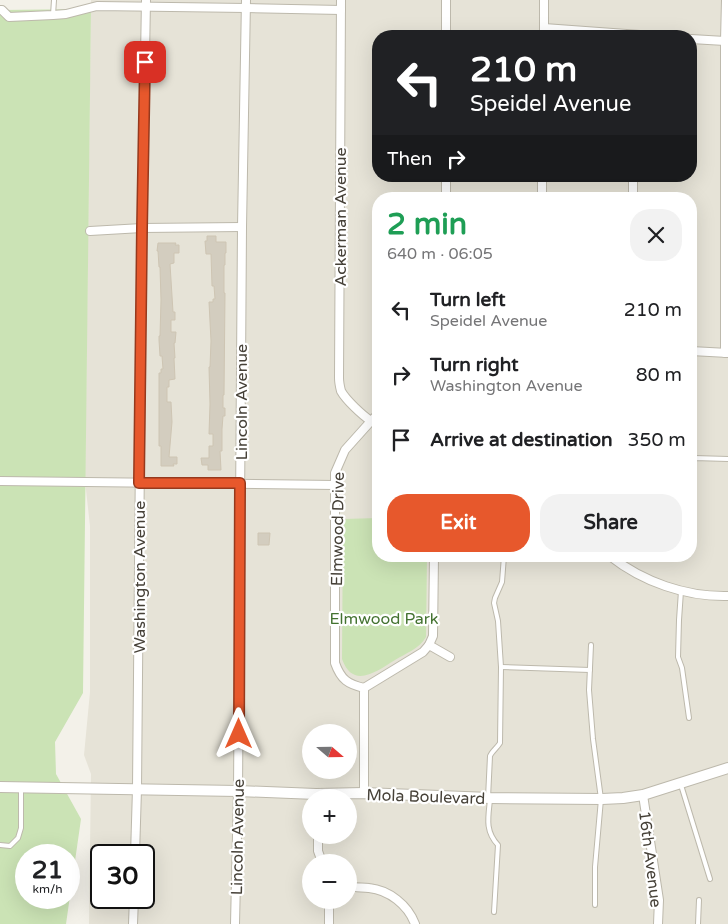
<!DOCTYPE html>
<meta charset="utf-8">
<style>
body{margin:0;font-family:"Varela Round",sans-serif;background:#f2f2f2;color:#202124;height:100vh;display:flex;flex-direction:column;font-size:19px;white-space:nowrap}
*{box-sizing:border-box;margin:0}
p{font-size:16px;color:#757577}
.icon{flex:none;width:28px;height:28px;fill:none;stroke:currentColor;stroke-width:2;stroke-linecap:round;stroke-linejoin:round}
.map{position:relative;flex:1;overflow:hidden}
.side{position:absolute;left:372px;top:192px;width:325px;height:370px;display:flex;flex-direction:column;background:#fff;border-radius:20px;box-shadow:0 5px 20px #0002}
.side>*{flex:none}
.hud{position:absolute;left:372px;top:30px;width:325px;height:152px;border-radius:20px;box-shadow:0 5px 20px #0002;background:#202124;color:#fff;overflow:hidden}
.needle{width:32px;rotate:110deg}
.controls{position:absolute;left:302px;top:724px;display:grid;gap:10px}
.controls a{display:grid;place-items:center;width:55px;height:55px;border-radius:50%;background:#fff;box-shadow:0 5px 20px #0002;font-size:25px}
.speed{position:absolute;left:15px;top:844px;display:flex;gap:10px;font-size:25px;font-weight:700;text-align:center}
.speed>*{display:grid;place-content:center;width:65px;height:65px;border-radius:50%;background:#fff;box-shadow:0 5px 20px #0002;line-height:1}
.speed small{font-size:12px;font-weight:400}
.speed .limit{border:2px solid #111;border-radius:8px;background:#fff;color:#111}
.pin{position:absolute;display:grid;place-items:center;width:42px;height:42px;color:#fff;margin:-21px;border-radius:10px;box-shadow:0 2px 8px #0006}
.me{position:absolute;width:55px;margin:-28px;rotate:0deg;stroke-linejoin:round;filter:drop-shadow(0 0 4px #0008)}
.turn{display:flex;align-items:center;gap:18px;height:105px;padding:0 15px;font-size:22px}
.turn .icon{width:65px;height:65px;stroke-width:2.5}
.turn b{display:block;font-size:35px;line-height:42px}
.then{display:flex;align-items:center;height:48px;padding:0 15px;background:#0003;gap:10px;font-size:19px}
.round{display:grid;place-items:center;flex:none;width:52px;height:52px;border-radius:20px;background:#f2f2f2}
.headline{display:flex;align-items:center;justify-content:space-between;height:85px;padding:0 15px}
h1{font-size:30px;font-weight:800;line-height:38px;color:#1e9e55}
.cta{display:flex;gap:10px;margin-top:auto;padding:10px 15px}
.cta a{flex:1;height:58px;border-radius:20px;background:#e7582c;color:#fff;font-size:20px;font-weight:800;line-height:58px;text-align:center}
.cta a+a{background:#f2f2f2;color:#202124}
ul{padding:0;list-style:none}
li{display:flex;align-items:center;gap:15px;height:65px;padding:0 15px}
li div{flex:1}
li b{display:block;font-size:19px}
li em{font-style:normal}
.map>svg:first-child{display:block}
.residential{fill:#e6e3d7;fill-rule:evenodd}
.green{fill:#cbe3b5;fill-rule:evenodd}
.building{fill:#d3cdbf;stroke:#cec5b3}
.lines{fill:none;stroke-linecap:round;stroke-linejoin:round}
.service-casing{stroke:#bdb9ac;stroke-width:6}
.minor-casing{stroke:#bdb9ac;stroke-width:10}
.tertiary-casing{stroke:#bdb9ac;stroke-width:12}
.service{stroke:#fff;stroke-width:4}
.minor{stroke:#fff;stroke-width:8}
.tertiary{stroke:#fff;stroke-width:10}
.route-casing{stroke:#96391d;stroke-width:12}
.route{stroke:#e7582c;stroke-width:9}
.labels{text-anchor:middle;stroke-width:4.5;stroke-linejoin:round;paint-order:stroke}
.street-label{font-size:16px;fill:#464138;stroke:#fff}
.park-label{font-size:16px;fill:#437230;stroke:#fff}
</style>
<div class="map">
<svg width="728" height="924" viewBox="0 0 728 924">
<rect width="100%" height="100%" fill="#f3f1e9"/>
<path class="residential" d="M91,0H728V924H89L91,774L84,755L90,692V526L85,481ZM379,36H691V176H379ZM379,199H691V556H379ZM311,732H349V770H311ZM311,798H349V835H311ZM101,855H144V898H101ZM311,862H349V900H311Z"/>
<g class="green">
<path d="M91,9L83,693L55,742L56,774L81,819L66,924H0V10ZM26,855H69V898H26Z"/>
<path d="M379,518V556H427L426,637C419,649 406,653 395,660C377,671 353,690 342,659L343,519Z"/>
</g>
<g class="building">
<polygon points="207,236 216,236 216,242 226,242 226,253 225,253 225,265 224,265 224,293 225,293 224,395 223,395 223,408 225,408 225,416 223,416 222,429 222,451 220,451 221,470 208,470 208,465 202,465 201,458 209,458 209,446 213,446 213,434 209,434 210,404 209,367 210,367 211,341 209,302 213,302 213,299 215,299 214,286 212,286 211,254 206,254 205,241 207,241"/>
<polygon points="158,243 176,243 175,245 179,245 179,253 174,253 174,263 170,264 173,312 175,312 175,320 171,320 171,332 176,332 175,343 174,343 175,358 174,358 175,379 169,380 169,387 167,387 167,402 171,402 172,422 169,457 177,457 177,464 173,464 174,466 161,466 161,446 159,446 159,373 161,373 161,369 163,369 162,356 160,356 159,340 159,336 160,336 161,300 160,267 159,267 158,251 157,251"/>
<polygon points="258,533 270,533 269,545 258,545"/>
</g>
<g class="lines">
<defs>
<g id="service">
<polyline points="53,15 54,0"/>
<polyline points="691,460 694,458 728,459"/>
<polyline points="681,591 679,620 678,657 682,668 689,718"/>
<polyline points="591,645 589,690 593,739 601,799 595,867 595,905"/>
<polyline points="501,667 590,670"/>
<polyline points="681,785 710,879"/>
<path d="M488,798L490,756C492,751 497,748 500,743L501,667L498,621L494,603L495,598L502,582L504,556"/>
<path d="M490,800C488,818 485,831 498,845L494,912"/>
<polyline points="0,845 10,846 18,838 21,828 21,787"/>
<polyline points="698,924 699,900"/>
</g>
<g id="minor">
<path d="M341,0L339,378C339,382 340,387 341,391C346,400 362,415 371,421"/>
<polyline points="0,10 2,10 9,17 53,15 66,14 97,6 246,8 341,10"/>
<polyline points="544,28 654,36"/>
<polyline points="446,36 446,0"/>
<polyline points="544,36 544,0"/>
<polyline points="691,39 725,41"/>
<polyline points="446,199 446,176"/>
<polyline points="542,199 542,176"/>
<polyline points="633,199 633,176"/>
<polyline points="90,231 142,228 242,227"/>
<polyline points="691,351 728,353"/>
<polyline points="725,353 725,41 726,0"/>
<polyline points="0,481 335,485"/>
<path d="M610,556C643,582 686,597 728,596"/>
<polyline points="429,645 450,657"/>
<polyline points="364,688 423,652 429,645 433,636 434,556"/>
<path d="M364,793V688C348,684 341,680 335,663V473L345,450L371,421L379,413"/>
<polyline points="643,795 659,900 658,924"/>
<polyline points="318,835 318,851 322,862"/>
<polyline points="135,855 137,789 142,228 146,0"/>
<path d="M349,886C356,888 362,887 369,888C389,890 408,905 415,924"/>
<polyline points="133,924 134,898"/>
<polyline points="235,924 238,791 242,227 246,0"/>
<polyline points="329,924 329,900"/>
</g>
<polyline id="tertiary" points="0,787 238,791 316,794 364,793 490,798 602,799 623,798 643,795 728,768"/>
</defs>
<use href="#service" class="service-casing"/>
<use href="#minor" class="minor-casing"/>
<use href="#tertiary" class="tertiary-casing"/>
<use href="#service" class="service"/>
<use href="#minor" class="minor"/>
<use href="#tertiary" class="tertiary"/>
</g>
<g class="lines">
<defs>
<polyline id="route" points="145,62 142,228 139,483 240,483 239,734"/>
</defs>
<use href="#route" class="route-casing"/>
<use href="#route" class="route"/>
</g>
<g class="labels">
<g class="street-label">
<text transform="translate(340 217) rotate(-90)" y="6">Ackerman Avenue</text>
<text transform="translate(241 402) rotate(-90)" y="6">Lincoln Avenue</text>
<text transform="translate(337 529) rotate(-89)" y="6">Elmwood Drive</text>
<text transform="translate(139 577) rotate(-90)" y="6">Washington Avenue</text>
<text transform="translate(426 796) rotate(2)" y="6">Mola Boulevard</text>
<text transform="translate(237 837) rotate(-89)" y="6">Lincoln Avenue</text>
<text transform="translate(651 859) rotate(83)" y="6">16th Avenue</text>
</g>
<g class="park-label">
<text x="384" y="624">Elmwood Park</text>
</g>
</g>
</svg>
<div class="controls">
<a><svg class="needle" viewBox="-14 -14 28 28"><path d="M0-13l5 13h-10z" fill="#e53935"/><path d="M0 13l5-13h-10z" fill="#757577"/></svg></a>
<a>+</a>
<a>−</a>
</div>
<div class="speed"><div>21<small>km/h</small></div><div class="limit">30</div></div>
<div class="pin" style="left:145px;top:62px;background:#d93025"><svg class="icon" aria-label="arrive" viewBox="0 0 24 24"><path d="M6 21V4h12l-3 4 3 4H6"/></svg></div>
<svg class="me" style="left:239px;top:734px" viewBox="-20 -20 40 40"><path d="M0-17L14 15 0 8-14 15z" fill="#e7582c" stroke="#fff" stroke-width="4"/></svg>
<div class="hud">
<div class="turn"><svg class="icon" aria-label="left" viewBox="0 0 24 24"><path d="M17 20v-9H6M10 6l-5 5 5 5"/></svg><div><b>210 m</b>Speidel Avenue</div></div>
<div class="then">Then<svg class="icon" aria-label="right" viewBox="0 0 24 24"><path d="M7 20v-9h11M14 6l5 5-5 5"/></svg></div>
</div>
<section class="side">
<div class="headline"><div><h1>2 min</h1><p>640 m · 06:05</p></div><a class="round"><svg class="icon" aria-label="close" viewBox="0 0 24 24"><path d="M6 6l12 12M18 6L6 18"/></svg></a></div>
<ul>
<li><svg class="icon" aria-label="left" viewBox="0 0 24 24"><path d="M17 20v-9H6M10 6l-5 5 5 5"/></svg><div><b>Turn left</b><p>Speidel Avenue</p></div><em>210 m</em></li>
<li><svg class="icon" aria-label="right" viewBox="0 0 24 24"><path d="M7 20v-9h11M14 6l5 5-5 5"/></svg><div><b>Turn right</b><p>Washington Avenue</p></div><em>80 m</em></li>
<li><svg class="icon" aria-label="arrive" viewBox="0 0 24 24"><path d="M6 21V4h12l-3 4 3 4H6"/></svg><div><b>Arrive at destination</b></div><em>350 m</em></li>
</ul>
<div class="cta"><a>Exit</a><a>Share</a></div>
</section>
</div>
